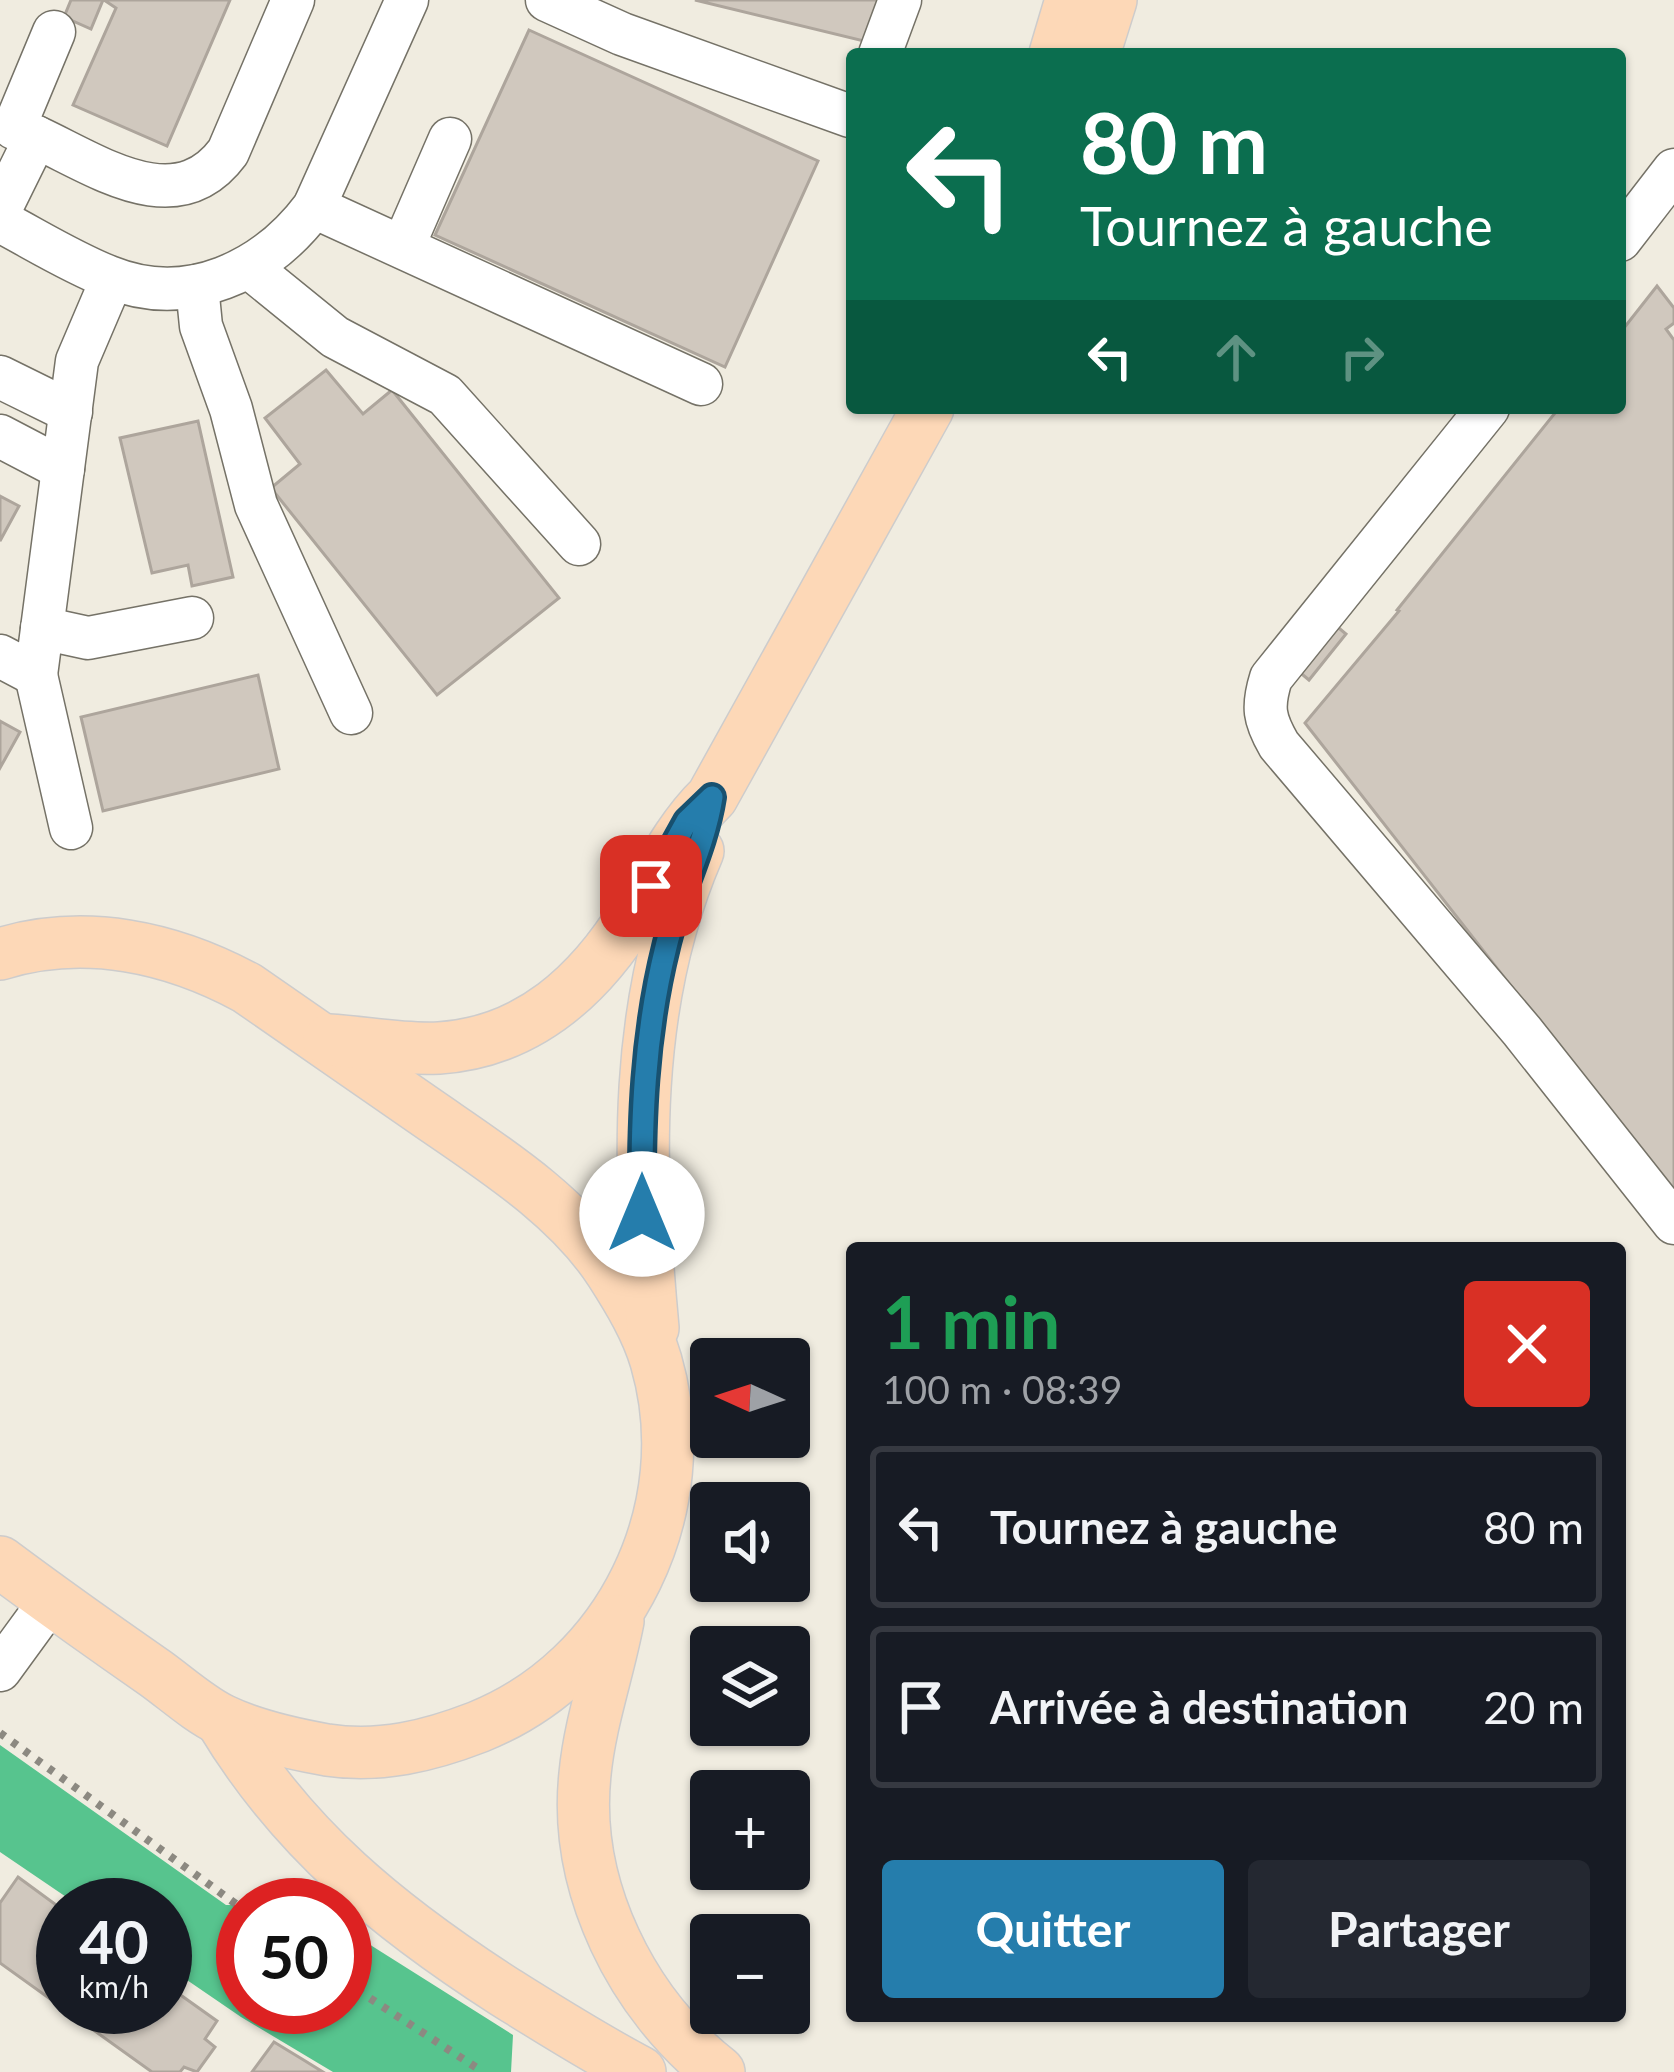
<!DOCTYPE html>
<html lang="fr">
<meta charset="utf-8">
<style>
body{margin:0;font-family:Lato,sans-serif;background:#242831;color:#f1f3f6;height:100vh;display:flex;flex-direction:column;font-size:45px;white-space:nowrap}
*{box-sizing:border-box;margin:0}
p{font-size:39px;color:#9ea1a6}
.icon{flex:none;width:66px;height:66px;fill:none;stroke:currentColor;stroke-width:2;stroke-linecap:round;stroke-linejoin:round}
.map{position:relative;flex:1;overflow:hidden}
.side{position:absolute;left:846px;top:1242px;width:780px;height:780px;display:flex;flex-direction:column;background:#171b24;border-radius:12px;box-shadow:0 3px 9px #0004}
.side>*{flex:none}
.banner{position:absolute;left:846px;top:48px;width:780px;height:366px;border-radius:12px;box-shadow:0 3px 9px #0004;background:#0b6e4f;color:#fff;overflow:hidden}
.needle{width:78px;rotate:273deg}
.controls{position:absolute;left:690px;top:1338px;display:grid;gap:24px}
.controls a{display:grid;place-items:center;width:120px;height:120px;border-radius:12px;background:#171b24;box-shadow:0 3px 9px #0004;font-size:60px}
.speed{position:absolute;left:36px;top:1878px;display:flex;gap:24px;font-size:60px;font-weight:700;text-align:center}
.speed>*{display:grid;place-content:center;width:156px;height:156px;border-radius:50%;background:#171b24;box-shadow:0 3px 9px #0004;line-height:1}
.speed small{font-size:30px;font-weight:400}
.speed .limit{border:18px solid #d22;background:#fff;color:#111}
.pin{position:absolute;display:grid;place-items:center;width:102px;height:102px;color:#fff;margin:-51px;border-radius:24px;box-shadow:0 6px 18px #0006}
.me{position:absolute;width:132px;margin:-66px;rotate:0deg;stroke-linejoin:round;filter:drop-shadow(0 0 9px #0008)}
.turn{display:flex;align-items:center;gap:42px;height:252px;padding:0 36px;font-size:54px}
.turn .icon{width:156px;height:156px;stroke-width:2.5}
.turn b{display:block;font-size:84px;line-height:102px}
.lanes{display:flex;align-items:center;height:114px;padding:0 36px;background:#0003;justify-content:center;gap:60px;direction:ltr}
.lanes .off{opacity:.35}
.round{display:grid;place-items:center;flex:none;width:126px;height:126px;border-radius:12px;background:#242831}
.overview{display:flex;align-items:center;justify-content:space-between;height:204px;padding:0 36px}
h1{font-size:72px;font-weight:700;line-height:90px;color:#1e9e55}
.cta{display:flex;gap:24px;margin-top:auto;padding:24px 36px}
.cta a{flex:1;height:138px;border-radius:12px;background:#257dac;color:#fff;font-size:48px;font-weight:700;line-height:138px;text-align:center}
.cta a+a{background:#242831;color:#f1f3f6}
ul{padding:0;list-style:none}
li{display:flex;align-items:center;gap:36px;height:162px;margin:0 24px 18px;padding:0 12px;border:6px solid #363941;border-radius:12px}
li div{flex:1}
li b{display:block;font-size:45px}
li em{font-style:normal}
.map>svg:first-child{display:block}
.forest{fill:#57c48e}
.building{fill:#d0c8be;stroke:#ada59c;stroke-width:3}
.lines{fill:none;stroke-linecap:round;stroke-linejoin:round}
.minor-casing{stroke:#757267;stroke-width:45}
.major-casing{stroke:#cdcccc;stroke-width:54}
.path{stroke:#8c8981;stroke-width:8;stroke-dasharray:6 9;stroke-linecap:butt}
.minor{stroke:#fff;stroke-width:42}
.major{stroke:#fdd8b7;stroke-width:51}
.route-casing{stroke:#185170;stroke-width:30}
.route{stroke:#257dac;stroke-width:21}
</style>
<div class="map">
<svg width="1674" height="2072" viewBox="0 0 1674 2072">
<rect width="100%" height="100%" fill="#f0ece0"/>
<polygon class="forest" points="0,1745 226,1905 243,1905 243,2007 345,2007 345,1929 513,2035 511,2072 333,2072 241,2017 165,1965 165,1905 78,1905 0,1852"/>
<g class="building">
<polygon points="71,0 103,0 91,29 64,17"/>
<polygon points="104,0 230,0 167,146 73,105 116,8"/>
<polygon points="695,0 883,0 872,43"/>
<polygon points="529,30 818,161 725,367 435,235"/>
<polygon points="1657,286 1674,308 1674,323 1666,329 1674,340 1674,1194 1305,723 1399,611 1397,610 1559,408 1620,408 1620,333"/>
<polygon points="326,370 363,414 392,390 559,598 437,695 271,488 300,464 265,418"/>
<polygon points="198,421 233,577 192,586 188,565 152,573 120,438"/>
<polygon points="0,496 19,506 0,541"/>
<polygon points="1334,624 1346,634 1309,680 1297,670"/>
<polygon points="258,675 279,769 103,811 81,717"/>
<polygon points="0,721 20,732 0,768"/>
<polygon points="18,1877 63,1910 63,2007 165,2007 165,1984 217,2021 205,2039 215,2047 197,2072 184,2067 180,2072 152,2072 0,1963 0,1903"/>
<polygon points="274,2042 302,2059 323,2072 252,2072"/>
</g>
<g class="lines">
<defs>
<g id="minor">
<polyline points="547,0 622,34 850,116 852,113"/>
<polyline points="880,54 900,0"/>
<polyline points="36,137 14,128 54,32"/>
<polyline points="314,207 701,384"/>
<path d="M0,210L36,137C97,165 176,222 228,152L293,0"/>
<path d="M0,221C36,240 71,262 109,277C188,309 266,271 314,207L407,0"/>
<polyline points="1620,240 1674,170"/>
<polyline points="403,247 450,139"/>
<polyline points="250,268 335,337 445,395 579,544"/>
<polyline points="197,286 201,326 231,409 256,505 351,713"/>
<polyline points="0,377 71,412"/>
<path d="M1488,408L1271,678C1262,707 1264,719 1279,745L1522,1031L1674,1223"/>
<polyline points="0,436 63,469"/>
<polyline points="42,628 88,638 192,618"/>
<polyline points="0,656 36,675 77,361 112,279"/>
<polyline points="36,675 71,828"/>
<polyline points="0,1670 51,1600"/>
</g>
<g id="major">
<polyline points="1055,54 1071,0"/>
<polyline points="1094,54 1111,0"/>
<path d="M0,954C85,928 171,947 247,988C307,1029 366,1071 426,1112C491,1157 568,1205 611,1272C629,1300 647,1330 656,1361C699,1509 620,1670 478,1727C429,1746 380,1758 327,1750C293,1744 253,1735 222,1720C199,1709 176,1688 155,1673C103,1637 51,1600 0,1562"/>
<path d="M329,1040C365,1042 402,1050 439,1048C529,1042 590,985 635,912C659,872 678,830 712,797L928,408"/>
<path d="M653,1328C638,1167 632,1003 698,851"/>
<path d="M618,1621C608,1673 590,1722 585,1774C573,1887 632,2004 719,2072"/>
<path d="M221,1720C293,1840 390,1918 505,1992C550,2020 594,2048 640,2072"/>
</g>
</defs>
<use href="#minor" class="minor-casing"/>
<use href="#major" class="major-casing"/>
<g class="path">
<polyline points="0,1733 243,1909"/>
<polyline points="345,1982 483,2072"/>
</g>
<use href="#minor" class="minor"/>
<use href="#major" class="major"/>
</g>
<g class="lines">
<defs>
<path id="route" d="M642,1214C641,1123 644,1035 666,947C678,895 704,849 712,797L687,821L651,886"/>
</defs>
<use href="#route" class="route-casing"/>
<use href="#route" class="route"/>
</g>
</svg>
<div class="controls">
<a><svg class="needle" viewBox="-14 -14 28 28"><path d="M0-13l5 13h-10z" fill="#e53935"/><path d="M0 13l5-13h-10z" fill="#9ea1a6"/></svg></a>
<a><svg class="icon" aria-label="sound" viewBox="0 0 24 24"><path d="M4 9h4l5-4v14l-5-4H4zM17 9q2 3 0 6"/></svg></a>
<a><svg class="icon" aria-label="layers" viewBox="0 0 24 24"><path d="M12 4l9 5-9 5-9-5zM3 14l9 5 9-5"/></svg></a>
<a>+</a>
<a>−</a>
</div>
<div class="speed"><div>40<small>km/h</small></div><div class="limit">50</div></div>
<div class="pin" style="left:651px;top:886px;background:#d93025"><svg class="icon" aria-label="arrive" viewBox="0 0 24 24"><path d="M6 21V4h12l-3 4 3 4H6"/></svg></div>
<svg class="me" style="left:642px;top:1214px" viewBox="-20 -20 40 40"><circle r="19" fill="#fff"/><path d="M0-13L10 11 0 6-10 11z" fill="#257dac"/></svg>
<div class="banner">
<div class="turn"><svg class="icon" aria-label="left" viewBox="0 0 24 24"><path d="M17 20v-9H6M10 6l-5 5 5 5"/></svg><div><b>80 m</b>Tournez à gauche</div></div>
<div class="lanes"><svg class="icon" aria-label="left" viewBox="0 0 24 24"><path d="M17 20v-9H6M10 6l-5 5 5 5"/></svg><svg class="icon off" aria-label="ahead" viewBox="0 0 24 24"><path d="M12 20V5M6 11l6-6 6 6"/></svg><svg class="icon off" aria-label="right" viewBox="0 0 24 24"><path d="M7 20v-9h11M14 6l5 5-5 5"/></svg></div>
</div>
<section class="side">
<div class="overview"><div><h1>1 min</h1><p>100 m · 08:39</p></div><a class="round" style="background:#d93025;color:#fff"><svg class="icon" aria-label="close" viewBox="0 0 24 24"><path d="M6 6l12 12M18 6L6 18"/></svg></a></div>
<ul>
<li><svg class="icon" aria-label="left" viewBox="0 0 24 24"><path d="M17 20v-9H6M10 6l-5 5 5 5"/></svg><div><b>Tournez à gauche</b></div><em>80 m</em></li>
<li><svg class="icon" aria-label="arrive" viewBox="0 0 24 24"><path d="M6 21V4h12l-3 4 3 4H6"/></svg><div><b>Arrivée à destination</b></div><em>20 m</em></li>
</ul>
<div class="cta"><a>Quitter</a><a>Partager</a></div>
</section>
</div>
